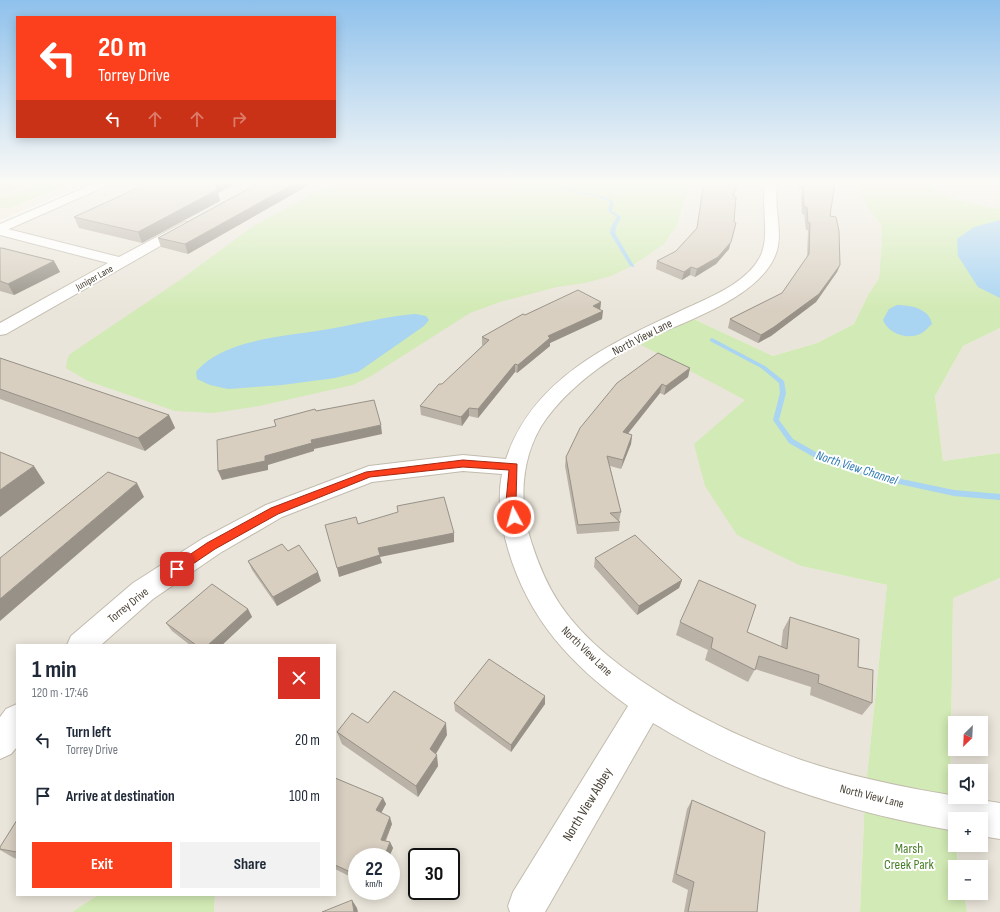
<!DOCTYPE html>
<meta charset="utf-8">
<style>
body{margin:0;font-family:"Sofia Sans Condensed",sans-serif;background:#f2f2f3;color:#1f2937;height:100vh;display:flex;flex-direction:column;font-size:15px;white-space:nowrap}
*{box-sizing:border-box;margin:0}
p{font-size:13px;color:#747a83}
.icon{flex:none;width:22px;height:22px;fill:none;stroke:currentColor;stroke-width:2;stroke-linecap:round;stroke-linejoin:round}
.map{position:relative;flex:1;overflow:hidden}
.sheet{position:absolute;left:16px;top:644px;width:320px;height:252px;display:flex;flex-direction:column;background:#fff;border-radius:0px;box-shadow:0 2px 10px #0003}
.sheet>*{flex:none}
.guide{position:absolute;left:16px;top:16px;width:320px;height:122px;border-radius:0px;box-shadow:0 2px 10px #0003;background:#fc3f1d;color:#fff;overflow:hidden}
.needle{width:26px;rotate:204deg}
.controls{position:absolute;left:948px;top:716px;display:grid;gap:8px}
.controls a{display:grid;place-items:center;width:40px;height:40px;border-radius:0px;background:#fff;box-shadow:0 2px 10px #0003;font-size:20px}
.speed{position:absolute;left:348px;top:848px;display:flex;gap:8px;font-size:20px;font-weight:700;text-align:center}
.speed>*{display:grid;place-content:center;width:52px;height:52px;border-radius:50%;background:#fff;box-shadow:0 2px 10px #0003;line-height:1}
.speed small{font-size:10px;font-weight:400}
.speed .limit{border:2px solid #111;border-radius:6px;background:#fff;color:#111}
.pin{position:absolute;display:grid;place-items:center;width:34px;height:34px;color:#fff;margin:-17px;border-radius:8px;box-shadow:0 2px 6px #0006}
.me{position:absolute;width:44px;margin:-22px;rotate:354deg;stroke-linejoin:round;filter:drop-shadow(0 0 3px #0008)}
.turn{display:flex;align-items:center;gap:14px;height:84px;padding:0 16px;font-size:18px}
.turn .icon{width:52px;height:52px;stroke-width:2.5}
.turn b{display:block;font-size:28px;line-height:34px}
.lanes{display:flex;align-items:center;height:38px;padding:0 16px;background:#0003;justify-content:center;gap:20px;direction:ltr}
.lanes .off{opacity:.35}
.round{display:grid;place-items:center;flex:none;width:42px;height:42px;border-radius:0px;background:#f2f2f3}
.summary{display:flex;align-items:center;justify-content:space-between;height:68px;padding:0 16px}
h1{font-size:24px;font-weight:700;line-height:30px}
.action{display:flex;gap:8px;margin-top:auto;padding:8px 16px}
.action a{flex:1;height:46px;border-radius:0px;background:#fc3f1d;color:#fff;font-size:16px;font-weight:700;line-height:46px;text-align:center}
.action a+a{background:#f2f2f3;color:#1f2937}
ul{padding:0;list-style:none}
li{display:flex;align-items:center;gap:12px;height:56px;padding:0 16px}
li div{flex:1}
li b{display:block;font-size:15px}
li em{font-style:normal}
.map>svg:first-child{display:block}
.residential{fill:#eae5da;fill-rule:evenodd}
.education{fill:#efe8d6}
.green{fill:#d2eab5}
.water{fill:#a9d4f2}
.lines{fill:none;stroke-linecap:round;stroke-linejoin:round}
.stream{fill:#a9d4f2;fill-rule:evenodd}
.minor-casing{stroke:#c2bbae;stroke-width:2}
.tertiary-casing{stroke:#c2bbae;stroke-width:2}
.minor{fill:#fff;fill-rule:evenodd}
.tertiary{fill:#fff;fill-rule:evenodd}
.wall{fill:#bab2a6}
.shaded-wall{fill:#979187}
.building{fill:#d8cfc1;stroke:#979187}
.route{fill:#fc3f1d;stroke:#a42913}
.labels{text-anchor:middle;stroke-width:4;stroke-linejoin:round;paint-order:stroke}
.far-street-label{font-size:10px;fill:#4b4439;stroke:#fff}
.street-label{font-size:12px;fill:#4b4439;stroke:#fff}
.water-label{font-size:13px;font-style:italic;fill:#2e7ab2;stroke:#fff}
.near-street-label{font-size:14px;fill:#4b4439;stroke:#fff}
.near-park-label{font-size:14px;fill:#4a7f2a;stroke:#fff}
</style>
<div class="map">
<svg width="1000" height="912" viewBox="0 0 1000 912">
<rect width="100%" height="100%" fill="#f6f3ec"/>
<g class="residential">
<path d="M109,182H857L868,209L881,224L882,240L879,278L868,295L854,324L817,343L773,356L685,315L745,400L801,566L887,585L865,795L860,912H214L215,895H335V645H17V895H98L72,912H0V236L37,213ZM357,857H391V891H357ZM417,857H451V891H417Z"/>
<polygon points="925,182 1000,182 1000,208 996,209 948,197"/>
<polygon points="1000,328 1000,453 943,461 935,396 963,346"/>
<path d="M1000,578V912H967L964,893H981V867H959L956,845H981V819H955V840L950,813L953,597ZM955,723H981V749H955ZM955,771H981V797H955Z"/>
</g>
<polygon class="education" points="0,182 90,182 0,220"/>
<g class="green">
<polygon points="0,182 35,182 0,196"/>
<polygon points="42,182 71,182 10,208 0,208 0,198"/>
<polygon points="349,182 690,182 677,225 664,244 632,266 611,276 585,283 557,287 500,302 470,313 371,376 353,385 259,406 214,413 175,411 88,381 66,368 67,360 70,354 180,280 252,227 315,192"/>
<polygon points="857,182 925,182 948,197 996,209 1000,208 1000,328 963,346 935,396 943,461 1000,453 1000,578 953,598 950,813 959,867 955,867 955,893 964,893 967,912 860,912 865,795 887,585 801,566 737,535 705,486 694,444 745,400 632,340 685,315 773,356 817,343 854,324 868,295 879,278 882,240 881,224 868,209"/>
<polygon points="98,895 215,895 214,912 72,912"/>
</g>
<g class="water">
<polygon points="1000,220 1000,298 978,287 958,256 957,239 974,227"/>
<path d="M897,305C910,305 929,308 932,324C928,327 925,332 920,334C906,340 888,333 883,320L889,309Z"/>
<path d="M416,314L426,316L429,320L424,326L358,372L335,378L282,385L228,389L210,385L197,379L196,372C203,363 214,356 225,351C256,337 295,335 329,329C359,324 386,316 416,314Z"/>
</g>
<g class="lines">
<g class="stream">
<path d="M553,182H558C572,197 595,189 613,201L612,211L621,217L616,227L615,233L634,266V267L630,266L610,233L611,227L617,217L608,211L610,202C592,191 569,198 553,182Z"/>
<polygon points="712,338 765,366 784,381 786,393 779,420 793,439 821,455 877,474 954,490 1000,494 1000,500 954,496 876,479 817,459 789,443 773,420 780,393 779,383 761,368 710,341 710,339"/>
</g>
<defs>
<g id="minor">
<path d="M766,182H778C772,206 785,233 775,256C755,302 677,323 635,345C602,363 568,389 546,419C521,454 518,501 531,541C538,563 546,583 559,603C610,680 743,744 830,769C886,785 943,794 1000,803V839L981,836V819H955V831C846,812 748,781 653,723L545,912H510L508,906L513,892L628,706C570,664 528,618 508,549C501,524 497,500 502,474L463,471L372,482L282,517L220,553L153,599L101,645H67L71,636L133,583L202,539L266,505L369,466L463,455L506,459C534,375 616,341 689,307C713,296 747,282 760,257C771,235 760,206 766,182Z"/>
<polygon points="185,222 190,223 192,226 190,229 6,334 0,335 0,323 108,263 0,235 0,227 119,257"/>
<polygon points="17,704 17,747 11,754 0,759 0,717 6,709"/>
</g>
<polygon id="tertiary" points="98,182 115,182 0,233 0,224"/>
</defs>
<use href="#minor" class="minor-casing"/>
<use href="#tertiary" class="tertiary-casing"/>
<use href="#minor" class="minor"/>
<use href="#tertiary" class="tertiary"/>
</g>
<g class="wall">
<polygon points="261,182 309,182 309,185 188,254 161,247 158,238"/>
<polygon points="800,182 835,182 830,216 840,265 837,272 816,302 771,336 758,343 728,328 730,319 782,293 807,258 808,230 806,230 804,214 802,214 801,199 802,189 798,188"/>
<polygon points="703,188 734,197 729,249 716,264 695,277 690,275 682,280 656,269 657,261 676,251 697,228"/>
<polygon points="218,193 220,201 142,243 79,228 74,217"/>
<polygon points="0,248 54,261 60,272 14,295 0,291"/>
<polygon points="601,302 600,310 602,319 550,343 550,346 517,373 515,372 478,418 469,416 462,426 421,415 420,406 483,345 482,345 482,337 525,315"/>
<polygon points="0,358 169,415 175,428 145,451 0,399"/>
<polygon points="690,368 688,377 664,395 660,393 628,433 632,435 631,444 621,469 610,466 621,512 619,521 620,522 619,531 577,534 565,466 566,457 617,383"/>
<polygon points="288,551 321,581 277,606 252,570 248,561"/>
<polygon points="595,558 682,580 679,588 637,615 594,567"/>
<polygon points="248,609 252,617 222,645 190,645 172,631 166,623"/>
<polygon points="790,617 858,667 872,703 862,715 810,695 811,687 755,669 748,682 705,660 708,650 676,635 680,622 747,632 781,647 783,630"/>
<polygon points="545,696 545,704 511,752 455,711 454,703"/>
<polygon points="368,723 447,735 436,754 438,766 418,797 342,744 337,732"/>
<polygon points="335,778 383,798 386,804 381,813 392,824 386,841 390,842 393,848 389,857 357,857 357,880 335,869"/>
<polygon points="692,800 757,912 684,912 688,890 672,882 687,809"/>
<polygon points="17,820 17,859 14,858 0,850 0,847"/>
</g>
<g class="shaded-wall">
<polygon points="216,182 239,182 218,193 220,201 142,243 138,232"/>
<polygon points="297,182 309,182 309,185 188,254 185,244"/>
<polygon points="736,223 729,249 716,264 695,277 697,269"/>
<polygon points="54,261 60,272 14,295 8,284"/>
<polygon points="840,265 837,272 816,302 771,336 758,343 761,335"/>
<polygon points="691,267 690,275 682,280 684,272"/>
<polygon points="601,302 600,310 593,306"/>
<polygon points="603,311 602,319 550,343 550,346 517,373 518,365 548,336"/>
<polygon points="515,364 515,372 478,418 478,409"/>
<polygon points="690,368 688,377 664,395 666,386"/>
<polygon points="662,384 660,393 622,441 623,432"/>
<polygon points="469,408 469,416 462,426 461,417"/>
<polygon points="169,415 175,428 145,451 138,438"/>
<polygon points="381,425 382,434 314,449 314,451 268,465 268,470 222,480 218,471 311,440"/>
<polygon points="632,435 631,444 621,469 623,460"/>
<polygon points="34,466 45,483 0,517 0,490"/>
<polygon points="137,483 144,497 0,621 0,599"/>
<polygon points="454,533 454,542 380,557 382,563 339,577 337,568 378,548"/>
<polygon points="318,572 321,581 277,606 273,597"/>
<polygon points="682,580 679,588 637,615 639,606"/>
<polygon points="248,609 252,617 222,645 208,645"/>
<polygon points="545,696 545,704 511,752 511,745"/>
<polygon points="446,723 447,735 432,760 430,749"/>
<polygon points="437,755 438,766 418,797 416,786"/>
<polygon points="383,798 386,804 379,817 376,810"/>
<polygon points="390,817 392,824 383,846 381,840"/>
<polygon points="390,842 393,848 389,857 384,857"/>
<polygon points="352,900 357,908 358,912 354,912"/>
</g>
<g class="building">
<polygon points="151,182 216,182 215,183 217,190 138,232 74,217"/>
<polygon points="261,182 297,182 185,244 158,238"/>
<polygon points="706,182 738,182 733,196 736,197 734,222 736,223 731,242 718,257 697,269 691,267 684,272 657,261 676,251 697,228 703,188"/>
<polygon points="804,182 835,182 830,216 836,217 839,231 840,265 819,294 774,327 761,335 730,319 782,293 809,254 810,223 808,223 807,207 804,207 803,192"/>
<polygon points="0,248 2,248 54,261 8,284 0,281"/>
<polygon points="578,290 601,302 593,306 603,311 548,336 550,338 518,365 515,364 478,409 469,408 461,417 420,406 439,384 442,384 489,340 482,337 523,314 525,315"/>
<polygon points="658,353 690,368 666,386 662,384 623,432 632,435 623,460 607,456 621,512 610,513 620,522 578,525 566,457 580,428 617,383"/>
<polygon points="0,358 169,415 138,438 0,389"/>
<polygon points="374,400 381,425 311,440 312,443 265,456 265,461 218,471 217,440 276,426 274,420 315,409 316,411"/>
<polygon points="0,452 34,466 0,490"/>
<polygon points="108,472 137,483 0,599 0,558"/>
<polygon points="444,497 454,533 378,548 380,555 337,568 325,525 356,517 358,524 398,512 397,506"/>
<polygon points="635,535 682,580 639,606 595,558"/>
<polygon points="282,544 288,551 299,545 318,572 273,597 248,561"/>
<polygon points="699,580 756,605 747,632 787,649 790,617 859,639 858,667 873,670 872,703 818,683 819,675 759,656 755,670 711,648 713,638 680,622"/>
<polygon points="212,584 248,609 208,645 196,645 166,623"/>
<polygon points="489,659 545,696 511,745 454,703"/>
<polygon points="394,691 446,723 430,749 437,755 416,786 337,732 352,713 368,723"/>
<polygon points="335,778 383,798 376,810 390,817 381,840 390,842 384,857 357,857 357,875 335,865"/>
<polygon points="692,800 765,832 757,912 688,912 694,882 676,874"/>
<polygon points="17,820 17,852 0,849 0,847"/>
<polygon points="352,900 354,912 322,912"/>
</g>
<linearGradient id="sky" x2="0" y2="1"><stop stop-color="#8fc1ec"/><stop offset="0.59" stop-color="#fbfaf6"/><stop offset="1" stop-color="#fbfaf6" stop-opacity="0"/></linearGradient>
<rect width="1000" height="310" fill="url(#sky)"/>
<polygon class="route" points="463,460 517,464 516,502 519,517 517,519 514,520 509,517 506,502 509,470 463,467 370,477 278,514 215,549 181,572 173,572 172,569 173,566 207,543 271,508 366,472"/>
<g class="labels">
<g class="far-street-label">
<text transform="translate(94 277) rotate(-29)" y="4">Juniper Lane</text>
</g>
<g class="street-label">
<text transform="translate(642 337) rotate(-27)" y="4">North View Lane</text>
<text transform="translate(128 605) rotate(-39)" y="4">Torrey Drive</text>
<text transform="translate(587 651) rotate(44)" y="4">North View Lane</text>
<text transform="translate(872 796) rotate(14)" y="4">North View Lane</text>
</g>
<g class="water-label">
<text transform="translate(857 467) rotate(18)" y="5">North View Channel</text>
</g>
<g class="near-street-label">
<text transform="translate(587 804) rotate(-59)" y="5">North View Abbey</text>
</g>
<g class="near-park-label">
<text x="909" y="853">Marsh<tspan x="909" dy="16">Creek Park</tspan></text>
</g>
</g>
</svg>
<div class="controls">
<a><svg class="needle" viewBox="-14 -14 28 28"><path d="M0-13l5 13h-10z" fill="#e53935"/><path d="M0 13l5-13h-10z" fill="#747a83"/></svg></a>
<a><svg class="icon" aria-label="sound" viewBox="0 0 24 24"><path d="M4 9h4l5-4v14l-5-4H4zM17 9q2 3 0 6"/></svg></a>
<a>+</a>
<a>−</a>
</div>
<div class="speed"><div>22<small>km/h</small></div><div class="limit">30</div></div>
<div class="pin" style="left:177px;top:569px;background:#d93025"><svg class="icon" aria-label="arrive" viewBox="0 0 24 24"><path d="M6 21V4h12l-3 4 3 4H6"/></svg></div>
<svg class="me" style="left:514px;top:517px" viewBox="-20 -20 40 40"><circle r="17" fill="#fc3f1d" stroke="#fff" stroke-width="3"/><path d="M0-11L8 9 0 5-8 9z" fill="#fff"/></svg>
<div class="guide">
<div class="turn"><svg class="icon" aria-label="left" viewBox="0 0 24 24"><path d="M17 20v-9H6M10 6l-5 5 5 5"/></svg><div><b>20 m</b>Torrey Drive</div></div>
<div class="lanes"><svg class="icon" aria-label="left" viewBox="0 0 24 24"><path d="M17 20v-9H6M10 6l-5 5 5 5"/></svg><svg class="icon off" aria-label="ahead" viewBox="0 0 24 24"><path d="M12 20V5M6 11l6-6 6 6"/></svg><svg class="icon off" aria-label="ahead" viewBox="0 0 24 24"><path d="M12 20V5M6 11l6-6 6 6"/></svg><svg class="icon off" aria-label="right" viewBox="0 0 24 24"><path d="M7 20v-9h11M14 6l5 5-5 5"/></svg></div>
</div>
<section class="sheet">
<div class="summary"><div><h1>1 min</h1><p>120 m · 17:46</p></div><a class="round" style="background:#d93025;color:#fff"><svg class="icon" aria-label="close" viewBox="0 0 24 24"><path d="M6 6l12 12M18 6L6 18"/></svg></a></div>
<ul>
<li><svg class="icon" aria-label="left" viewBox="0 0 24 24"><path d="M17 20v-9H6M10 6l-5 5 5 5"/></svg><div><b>Turn left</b><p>Torrey Drive</p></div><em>20 m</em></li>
<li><svg class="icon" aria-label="arrive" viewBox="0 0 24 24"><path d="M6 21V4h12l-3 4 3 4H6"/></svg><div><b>Arrive at destination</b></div><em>100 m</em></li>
</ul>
<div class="action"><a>Exit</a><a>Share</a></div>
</section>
</div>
